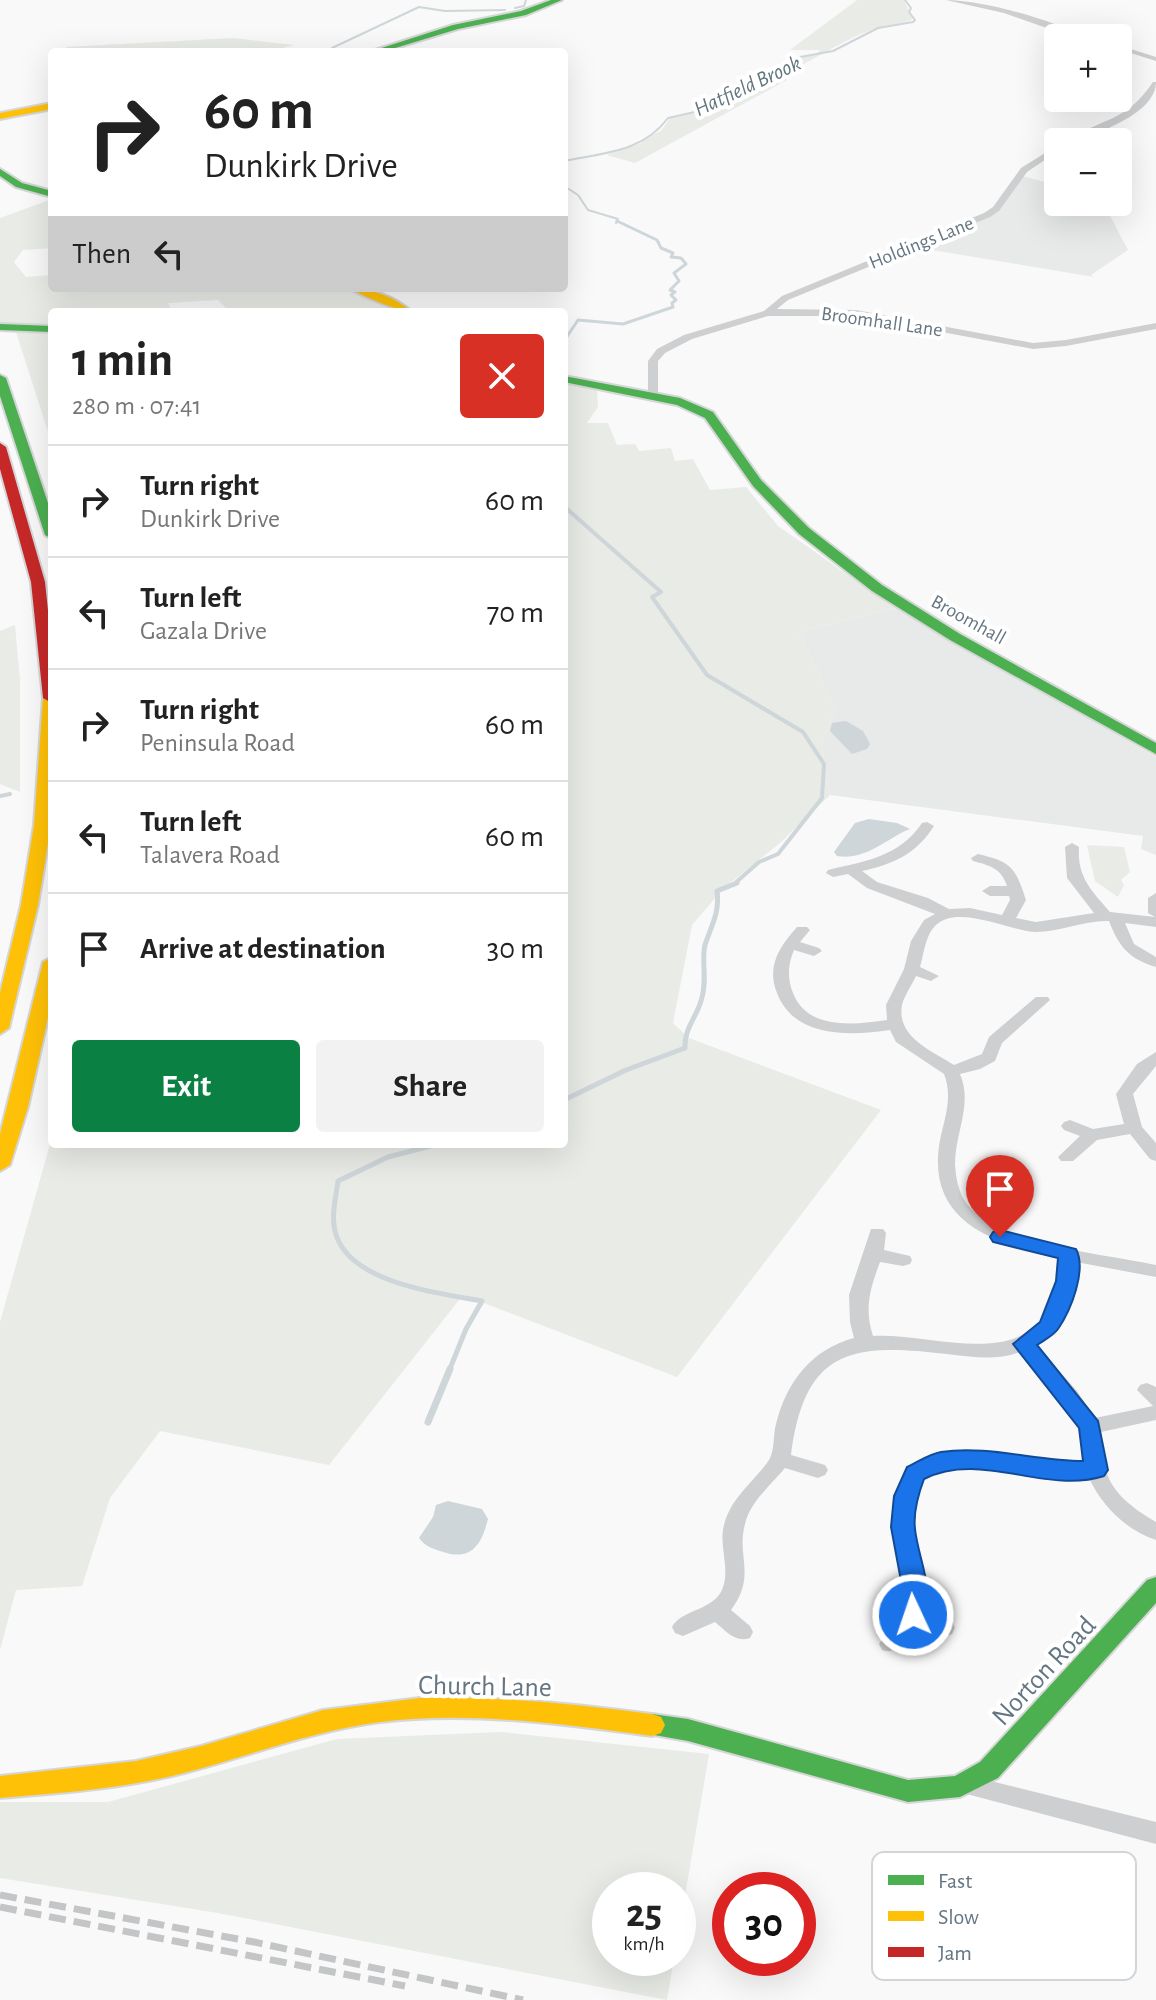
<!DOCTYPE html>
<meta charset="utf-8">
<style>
body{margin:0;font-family:"Alegreya Sans",sans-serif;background:#f2f2f2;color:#222;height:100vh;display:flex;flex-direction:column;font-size:30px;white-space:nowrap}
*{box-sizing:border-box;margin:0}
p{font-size:26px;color:#767676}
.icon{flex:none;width:44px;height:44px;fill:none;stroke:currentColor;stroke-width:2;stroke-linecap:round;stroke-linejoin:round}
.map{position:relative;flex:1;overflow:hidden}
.side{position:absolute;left:48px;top:308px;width:520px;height:840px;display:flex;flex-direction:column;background:#fff;border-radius:8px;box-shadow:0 8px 32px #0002}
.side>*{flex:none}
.top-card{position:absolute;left:48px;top:48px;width:520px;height:244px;border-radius:8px;box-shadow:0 8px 32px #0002;background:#fff;color:#222;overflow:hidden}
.controls{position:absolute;left:1044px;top:24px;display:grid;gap:16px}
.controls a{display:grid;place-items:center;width:88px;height:88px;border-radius:8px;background:#fff;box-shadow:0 8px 32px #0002;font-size:40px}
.speed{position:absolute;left:592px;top:1872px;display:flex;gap:16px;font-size:40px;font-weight:700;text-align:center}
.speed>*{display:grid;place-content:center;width:104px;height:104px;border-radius:50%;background:#fff;box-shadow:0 8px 32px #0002;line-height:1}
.speed small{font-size:20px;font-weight:400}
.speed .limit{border:12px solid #d22;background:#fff;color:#111}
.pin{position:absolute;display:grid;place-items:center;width:68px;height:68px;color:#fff;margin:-82px -34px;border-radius:50% 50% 50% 0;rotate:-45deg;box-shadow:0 0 8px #0007}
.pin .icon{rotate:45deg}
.me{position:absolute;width:88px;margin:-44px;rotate:357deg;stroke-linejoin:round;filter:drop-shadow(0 0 6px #0008)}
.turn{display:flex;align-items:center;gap:28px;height:168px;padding:0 24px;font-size:36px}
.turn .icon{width:104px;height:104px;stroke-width:2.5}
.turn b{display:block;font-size:56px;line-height:68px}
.then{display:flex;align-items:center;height:76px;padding:0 24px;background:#0003;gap:16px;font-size:30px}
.round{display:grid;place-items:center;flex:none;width:84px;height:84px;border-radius:8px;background:#f2f2f2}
.head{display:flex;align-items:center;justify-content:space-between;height:136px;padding:0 24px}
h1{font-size:48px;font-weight:700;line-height:60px}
.cta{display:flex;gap:16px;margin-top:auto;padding:16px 24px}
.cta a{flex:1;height:92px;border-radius:8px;background:#0b8043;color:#fff;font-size:32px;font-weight:700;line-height:92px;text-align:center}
.cta a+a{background:#f2f2f2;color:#222}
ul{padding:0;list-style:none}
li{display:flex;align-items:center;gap:24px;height:112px;padding:0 24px;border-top:2px solid #e0e0e0}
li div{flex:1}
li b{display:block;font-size:30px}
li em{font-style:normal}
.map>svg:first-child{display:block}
.built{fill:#e8e9e9}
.green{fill:#e8ebe6}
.water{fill:#ced6d9}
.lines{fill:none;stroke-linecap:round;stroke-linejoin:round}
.stream-far4{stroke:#ced6d9;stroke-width:2}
.stream-far3{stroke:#ced6d9;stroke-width:3}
.stream-far2{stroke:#ced6d9;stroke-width:4}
.stream-far1{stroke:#ced6d9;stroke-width:5}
.stream{stroke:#ced6d9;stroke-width:7}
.fast-casing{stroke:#d5d6d7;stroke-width:4}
.slow-casing{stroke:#d5d6d7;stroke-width:4}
.jam-casing{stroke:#d5d6d7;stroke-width:4}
.street{fill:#cecfd0;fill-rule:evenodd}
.fast{fill:#4caf50;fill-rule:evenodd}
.slow{fill:#ffc107;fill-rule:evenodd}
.jam{fill:#c62828;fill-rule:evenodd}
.rail{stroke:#c3c5c6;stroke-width:7;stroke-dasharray:17 8;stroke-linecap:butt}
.route{fill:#1a73e8;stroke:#114b97;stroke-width:2}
.labels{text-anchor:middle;stroke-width:8;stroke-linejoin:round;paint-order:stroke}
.far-street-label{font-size:20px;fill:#657683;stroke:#fff}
.far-water-label{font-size:22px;font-style:italic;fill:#60757c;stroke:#fff}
.near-street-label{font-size:28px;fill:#657683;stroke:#fff}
.key{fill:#fff;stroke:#d1d6da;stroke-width:2}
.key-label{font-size:22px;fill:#657683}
</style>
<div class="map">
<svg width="1156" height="2000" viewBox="0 0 1156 2000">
<rect width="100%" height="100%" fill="#f9f9f9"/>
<g class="built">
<polygon points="1023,176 1058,186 1058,202 1090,202 1106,208 1128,250 1091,275 1094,277 920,248 998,212"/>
<polygon points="895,608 1156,757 1156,855 1141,849 1143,836 830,795 822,744 835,708 799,632"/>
</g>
<g class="green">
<path d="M857,0H904L913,19C903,24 889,24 877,28C846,38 812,61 781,76L787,80L635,163L607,155L642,143L643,139L661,131L670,118L699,112L750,86L759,77L801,57L816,55L820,50H790Z"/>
<polygon points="233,38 294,45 268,52 68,52 66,47"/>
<polygon points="52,199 52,248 23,250 14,262 26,277 52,275 52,288 345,288 398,312 230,312 218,300 168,303 172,312 52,312 52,325 0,323 0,218"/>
<polygon points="16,332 52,333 52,444"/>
<polygon points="564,383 597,391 598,407 587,423 608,423 617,445 635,444 639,451 671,448 675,461 693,459 710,490 746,487 778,526 895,608 799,632 835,708 822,744 830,795 781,842 723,889 692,925 673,1023 689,1038 881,1110 677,1377 463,1295 329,1465 160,1431 110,1498 82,1586 16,1590 0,1650 0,1322 52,1137 52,1144 564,1144"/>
<polygon points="15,625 20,680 20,792 0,784 0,631"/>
<polygon points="1087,845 1124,847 1130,872 1121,880 1124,885 1118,897 1095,881"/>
<polygon points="502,1732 709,1754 678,1937 678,1890 610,1890 610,1958 674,1958 667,2000 218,1913 0,1878 0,1802 108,1802 337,1739"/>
</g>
<g class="water">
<polygon points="846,721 863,731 870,744 867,749 852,754 830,731 832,723"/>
<path d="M869,819L897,823L910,829C888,837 867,861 837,856L834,852L855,823Z"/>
<path d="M448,1501L482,1509L488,1519C481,1547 470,1562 440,1551C431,1548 425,1546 419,1538L433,1517L436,1505Z"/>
</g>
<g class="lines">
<g class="stream-far4">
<polyline points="515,8 524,6 526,0"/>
<polyline points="332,48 419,7 445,11 505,10"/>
<path d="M564,161C604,153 643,152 668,118L699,111L754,83L755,78L800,57L833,51L878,28L913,22L915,20L909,12L911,8L905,0"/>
<polyline points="564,186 578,195 588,210 618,219 616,223"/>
</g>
<g class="stream-far3">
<polyline points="564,341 578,320 623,324 673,307 672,303 676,300 671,295 675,292 670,290 679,281 674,273 686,264 681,258 671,257 673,253 661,248 657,240 617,221"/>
<polyline points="564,506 570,511"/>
</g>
<g class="stream-far2">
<polyline points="567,509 661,592 652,597 707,675 803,732 824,764 822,798 778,854 759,862 733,885"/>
<polyline points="0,796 10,794"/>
</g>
<g class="stream-far1">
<path d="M564,1100L626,1070L685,1048C684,1029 696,1018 701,1001C708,981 701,960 705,945C711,926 720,913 717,891L737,883"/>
<path d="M438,1144L388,1157L338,1181C336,1197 331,1215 335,1231C347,1283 439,1293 482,1301L466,1329L449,1371"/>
</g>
<polyline class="stream" points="428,1422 450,1369"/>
<defs>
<g id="fast">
<polygon points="551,0 562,0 526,15 458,29 382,52 369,52 453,25 521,11"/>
<polygon points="0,169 22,183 52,191 52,197 16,187 0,176"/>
<polygon points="0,324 52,326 52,332 0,330"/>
<polygon points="0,375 6,378 52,515 52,539 45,535 0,396"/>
<polygon points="564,376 680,398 713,412 761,480 809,528 882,585 960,634 1156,743 1156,754 950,640 872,591 799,534 753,486 705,418 677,405 564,382"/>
<polygon points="1156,1577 1156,1603 998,1778 960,1797 908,1802 688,1741 643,1733 639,1725 643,1717 652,1714 688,1719 908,1780 955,1776 980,1762 1147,1580"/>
</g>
<g id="slow">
<polygon points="52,103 52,109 0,119 0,113"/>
<path d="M349,288C372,288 395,297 412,312C400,312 360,295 349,288Z"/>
<polygon points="50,694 51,825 38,905 9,1028 0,1034 0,993 21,905 34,825 43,698"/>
<polygon points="52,957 52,1000 28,1107 10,1165 0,1171 0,1134 43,962"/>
<path d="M420,1698C498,1696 575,1704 652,1714L661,1717L665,1725L661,1733L652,1736C562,1724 470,1711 380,1722C311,1731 247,1757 180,1774C121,1789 60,1793 0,1798V1776L136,1761L201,1746L323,1710Z"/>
</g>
<polygon id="jam" points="0,443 6,447 45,582 52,648 50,702 43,698 31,582 0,469"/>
</defs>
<use href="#fast" class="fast-casing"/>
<use href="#slow" class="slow-casing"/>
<use href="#jam" class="jam-casing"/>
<g class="street">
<path d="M946,0C982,0 1054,20 1086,38H1075L1004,13Z"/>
<polygon points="1118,45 1156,57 1156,61 1118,49"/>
<path d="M1153,82H1156C1156,113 1101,131 1076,142H1066C1101,117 1125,124 1153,82Z"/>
<polygon points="1058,145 1058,151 1027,172 999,211 990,217 788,300 777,309 856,310 1033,343 1066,340 1156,323 1156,329 1066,346 1033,349 856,316 768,316 692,339 665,353 658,361 658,397 653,400 648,397 648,361 657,349 684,335 764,311 782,296 984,213 993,207 1021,168"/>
<path d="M927,822L934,826C916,854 894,864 862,871L877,882L928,898L949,909L970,908L1002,915L1010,900L1009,896H990L982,891L990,886H1007C1001,868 991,866 973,861L971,858L978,854C1012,862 1015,867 1026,900L1016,918L1036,922L1094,913L1067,878L1065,847L1072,843L1079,847C1077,877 1091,890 1110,912L1155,917L1148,913V898L1156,893V927L1125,923L1134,944L1156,957V967C1129,959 1119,947 1109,921C1085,920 1060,932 1036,932C1009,931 957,903 935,926C925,936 924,954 920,967L939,976L931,981L916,976C912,985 904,996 902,1005C896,1037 932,1051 954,1065L982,1054L989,1037L1036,997H1048L1050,1000L1002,1043L995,1061L980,1069L960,1074C973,1104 955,1133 955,1164C956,1178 958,1192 967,1204C998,1244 1107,1255 1156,1265V1277L1076,1262C1071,1288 1064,1334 1036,1345L1077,1391L1095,1418L1153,1406L1137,1390L1140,1385L1147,1383L1156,1387V1420L1101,1432C1103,1443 1103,1454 1105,1465C1109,1492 1134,1509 1156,1522V1540C1126,1530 1102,1506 1089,1478C1033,1479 976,1456 923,1478C917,1494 912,1511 914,1528C916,1556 929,1582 925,1610L952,1622L955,1628L952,1634L944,1637L917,1626C907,1638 899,1656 882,1650L879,1644L903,1612L905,1597L893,1527L896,1496L908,1467C977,1439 1016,1463 1084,1462C1083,1452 1084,1441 1081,1431C1072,1401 1040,1375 1020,1352C997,1361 971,1357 947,1354C852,1343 805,1348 791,1455L825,1465L828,1470L825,1475L818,1478L785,1468C771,1485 750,1502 745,1524C736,1557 757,1575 731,1610L750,1626L753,1632L750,1638C735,1643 726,1631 715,1622L683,1636L675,1633L672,1627C681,1610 710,1611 721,1592C732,1571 718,1546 724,1525C731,1497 754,1482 769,1460C775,1450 773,1434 776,1424C786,1382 812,1349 854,1338L850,1322L849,1295L871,1229H883L886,1233L884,1250L910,1256L912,1260L910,1264L903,1266L880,1262C870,1289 864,1308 873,1336C927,1332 1019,1370 1049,1307C1055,1293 1056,1273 1059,1259C994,1243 925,1223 940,1140C945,1117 953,1097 944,1074L896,1042L890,1030C849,1036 794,1038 777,993C766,966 780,946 797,927H807L810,930L800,942L819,948L822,951L814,956L794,950C788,964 787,978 793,993C807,1030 854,1025 887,1020L886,1005L904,969L911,941L924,920L935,914L867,888L848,874L833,877L826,873L828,870C865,861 899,857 922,823Z"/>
<polygon points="1156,1052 1156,1066 1133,1094 1142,1127 1156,1143 1156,1161 1150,1159 1130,1134 1097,1140 1073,1161 1061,1161 1058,1157 1080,1136 1064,1130 1061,1126 1064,1122 1070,1120 1093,1129 1124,1124 1116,1094 1137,1064"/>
<polygon points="967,1775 1156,1822 1156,1844 959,1792 955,1785 959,1778"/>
</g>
<use href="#fast" class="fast"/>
<use href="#slow" class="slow"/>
<use href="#jam" class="jam"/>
<g class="rail">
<polyline points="0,1895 254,1942 523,2000"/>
<polyline points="0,1907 405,1986"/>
</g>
</g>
<path class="route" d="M1000,1230L1076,1249C1087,1270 1071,1310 1058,1329C1053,1336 1044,1340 1037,1345L1098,1421L1108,1470L1104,1476C1045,1495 981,1450 924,1479C918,1495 913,1512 915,1529C918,1559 937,1593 922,1622L913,1625L904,1622L901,1615L904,1597L891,1527L894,1496L907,1467C918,1462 929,1454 941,1452C987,1445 1037,1461 1083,1461L1079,1428L1013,1344L1040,1322L1056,1281L1058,1258L993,1242L990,1237L993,1232Z"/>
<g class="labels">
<g class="far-street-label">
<text transform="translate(921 242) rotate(-22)" y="7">Holdings Lane</text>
<text transform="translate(882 321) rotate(8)" y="7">Broomhall Lane</text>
<text transform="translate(969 619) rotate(29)" y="7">Broomhall</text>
</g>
<g class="far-water-label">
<text transform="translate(747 85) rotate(-25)" y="8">Hatfield Brook</text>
</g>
<g class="near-street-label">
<text transform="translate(1043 1670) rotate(-47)" y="10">Norton Road</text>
<text transform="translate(485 1685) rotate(1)" y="10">Church Lane</text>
</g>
</g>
<rect x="872" y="1852" width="264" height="128" rx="12" class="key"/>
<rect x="888" y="1875" width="36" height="10" fill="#4caf50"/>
<rect x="888" y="1911" width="36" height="10" fill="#ffc107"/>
<rect x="888" y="1947" width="36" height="10" fill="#c62828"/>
<g class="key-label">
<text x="938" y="1888">Fast</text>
<text x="938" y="1924">Slow</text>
<text x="938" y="1960">Jam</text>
</g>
</svg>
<div class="controls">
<a>+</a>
<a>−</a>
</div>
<div class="speed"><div>25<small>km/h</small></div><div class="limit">30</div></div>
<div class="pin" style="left:1000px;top:1237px;background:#d93025"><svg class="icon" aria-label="arrive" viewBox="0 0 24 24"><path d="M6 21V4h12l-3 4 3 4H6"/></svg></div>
<svg class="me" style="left:913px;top:1615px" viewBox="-20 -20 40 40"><circle r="17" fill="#1a73e8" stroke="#fff" stroke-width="3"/><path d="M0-11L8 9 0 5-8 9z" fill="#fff"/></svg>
<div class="top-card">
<div class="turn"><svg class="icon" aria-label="right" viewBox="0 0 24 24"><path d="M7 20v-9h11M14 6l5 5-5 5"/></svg><div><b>60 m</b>Dunkirk Drive</div></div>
<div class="then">Then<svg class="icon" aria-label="left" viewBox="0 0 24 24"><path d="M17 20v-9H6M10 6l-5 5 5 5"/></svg></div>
</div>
<section class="side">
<div class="head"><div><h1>1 min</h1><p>280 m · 07:41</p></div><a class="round" style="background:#d93025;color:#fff"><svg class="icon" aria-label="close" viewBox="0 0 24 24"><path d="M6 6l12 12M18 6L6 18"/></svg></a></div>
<ul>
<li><svg class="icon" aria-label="right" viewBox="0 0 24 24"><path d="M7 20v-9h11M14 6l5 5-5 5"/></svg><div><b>Turn right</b><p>Dunkirk Drive</p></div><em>60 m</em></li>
<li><svg class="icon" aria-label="left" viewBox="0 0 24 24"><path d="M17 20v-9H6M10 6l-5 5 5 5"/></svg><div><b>Turn left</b><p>Gazala Drive</p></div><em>70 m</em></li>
<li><svg class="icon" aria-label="right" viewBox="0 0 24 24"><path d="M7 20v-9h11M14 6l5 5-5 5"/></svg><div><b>Turn right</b><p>Peninsula Road</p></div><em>60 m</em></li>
<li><svg class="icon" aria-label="left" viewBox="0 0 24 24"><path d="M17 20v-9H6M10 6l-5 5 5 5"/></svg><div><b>Turn left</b><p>Talavera Road</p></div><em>60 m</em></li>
<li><svg class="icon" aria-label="arrive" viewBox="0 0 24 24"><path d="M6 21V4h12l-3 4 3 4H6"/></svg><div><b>Arrive at destination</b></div><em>30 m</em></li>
</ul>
<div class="cta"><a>Exit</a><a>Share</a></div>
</section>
</div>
